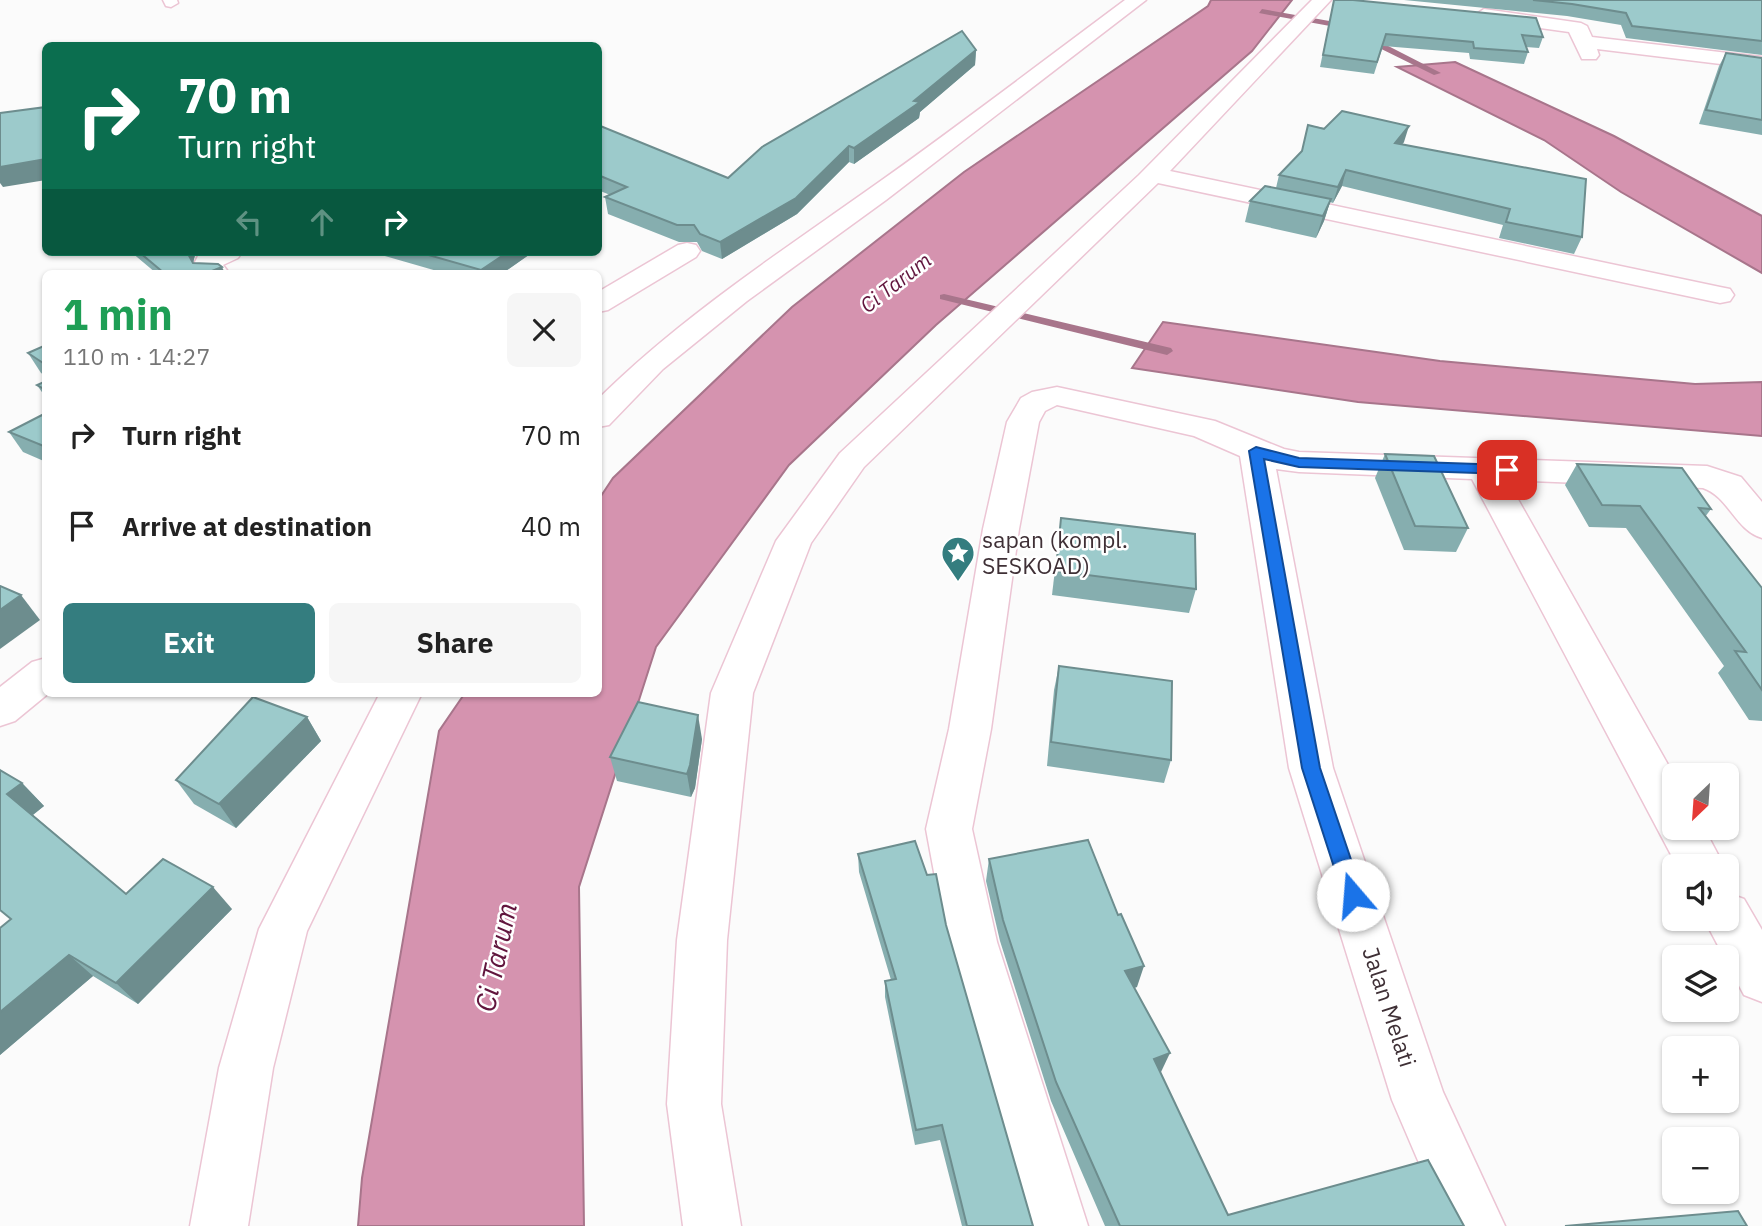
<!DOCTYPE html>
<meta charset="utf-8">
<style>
body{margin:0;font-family:"IBM Plex Sans",sans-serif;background:#f6f6f6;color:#222;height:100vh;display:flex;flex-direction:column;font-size:26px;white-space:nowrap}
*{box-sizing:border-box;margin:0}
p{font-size:23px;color:#767676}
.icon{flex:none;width:38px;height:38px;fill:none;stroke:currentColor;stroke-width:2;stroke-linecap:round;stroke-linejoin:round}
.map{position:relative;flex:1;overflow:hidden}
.sheet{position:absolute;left:42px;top:270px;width:560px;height:427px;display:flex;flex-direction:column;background:#fff;border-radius:10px;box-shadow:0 2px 5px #0004}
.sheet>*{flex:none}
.hud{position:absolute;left:42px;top:42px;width:560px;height:214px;border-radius:10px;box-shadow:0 2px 5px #0004;background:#0b6e4f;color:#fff;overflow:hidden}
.needle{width:46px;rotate:205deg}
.fabs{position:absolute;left:1662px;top:763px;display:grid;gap:14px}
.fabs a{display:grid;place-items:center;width:77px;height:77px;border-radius:10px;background:#fff;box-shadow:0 2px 5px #0004;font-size:35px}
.pin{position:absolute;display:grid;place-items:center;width:60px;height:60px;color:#fff;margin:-30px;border-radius:14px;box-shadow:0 4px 10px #0006}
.me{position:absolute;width:77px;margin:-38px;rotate:342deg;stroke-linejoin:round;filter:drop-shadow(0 0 5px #0008)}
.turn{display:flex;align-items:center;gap:24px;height:147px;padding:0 21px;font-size:32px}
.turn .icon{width:91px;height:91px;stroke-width:2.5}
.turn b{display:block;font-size:49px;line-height:60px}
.lanes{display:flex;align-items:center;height:66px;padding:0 21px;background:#0003;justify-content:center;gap:35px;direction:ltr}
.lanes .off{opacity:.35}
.round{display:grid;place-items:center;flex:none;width:74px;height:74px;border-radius:10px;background:#f6f6f6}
.overview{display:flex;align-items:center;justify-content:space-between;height:119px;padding:0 21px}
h1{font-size:42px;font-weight:700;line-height:52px;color:#1e9e55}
.button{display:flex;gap:14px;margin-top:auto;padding:14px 21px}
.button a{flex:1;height:80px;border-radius:10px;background:#347d7f;color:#fff;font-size:28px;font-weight:700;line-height:80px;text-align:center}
.button a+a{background:#f6f6f6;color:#222}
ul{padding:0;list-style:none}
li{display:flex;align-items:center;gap:21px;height:91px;padding:0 21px}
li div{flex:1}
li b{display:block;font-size:26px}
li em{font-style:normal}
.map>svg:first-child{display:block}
.water{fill:#d593af;stroke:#a8758b;stroke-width:2}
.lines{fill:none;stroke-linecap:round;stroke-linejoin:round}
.stream{fill:#a8758b;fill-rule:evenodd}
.service-casing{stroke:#ecc5d4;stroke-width:3}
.minor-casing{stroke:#ecc5d4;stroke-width:3}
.service{fill:#fff;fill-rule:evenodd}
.minor{fill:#fff;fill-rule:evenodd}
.wall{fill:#86aeaf}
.shaded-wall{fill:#6d8d8e}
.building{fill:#9ccacb;stroke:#6d8d8e;stroke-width:2}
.route{fill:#1a73e8;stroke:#114b97;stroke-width:2}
.labels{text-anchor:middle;stroke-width:5;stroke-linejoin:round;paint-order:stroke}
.far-water-label{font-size:21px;font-style:italic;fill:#61153d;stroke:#fff}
.poi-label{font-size:23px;fill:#3f3036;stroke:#fff;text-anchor:start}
.street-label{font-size:23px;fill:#3f3036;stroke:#fff}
.near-water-label{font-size:28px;font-style:italic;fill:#61153d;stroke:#fff}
</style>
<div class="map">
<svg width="1762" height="1226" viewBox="0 0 1762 1226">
<rect width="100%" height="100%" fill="#fbfbfb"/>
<g class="water">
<polygon points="1211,0 1292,0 1252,51 936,325 789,465 656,647 579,887 584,1226 358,1226 362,1178 439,731 465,693 598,693 599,499 613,478 792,307 964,172 1208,6"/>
<polygon points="1455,62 1614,136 1762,216 1762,273 1621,192 1544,140 1397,67"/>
<polygon points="1163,322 1440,361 1695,384 1762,382 1762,436 1358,402 1132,368"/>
</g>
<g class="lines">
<g class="stream">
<polygon points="1262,9 1335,22 1357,30 1441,73 1434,75 1351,34 1330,26 1259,13"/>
<polygon points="944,294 1171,348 1173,351 1167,355 940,299 940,295"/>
</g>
<defs>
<polygon id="service" points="163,0 177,0 178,3 171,7 166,6"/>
<g id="minor">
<path d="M1125,0H1146L886,200L747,301L663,369L609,425L598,427V399C679,319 773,257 865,192C953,130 1039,64 1125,0Z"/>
<polygon points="1312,0 1331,0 1170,171 1720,287 1730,289 1734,295 1730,301 1720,303 1158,183 864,467 811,543 753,693 727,940 721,1104 741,1226 683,1226 667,1104 677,940 711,693 776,541 840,453 1139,175"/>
<polygon points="1484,9 1581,23 1587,26 1592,37 1762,57 1762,69 1597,49 1599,55 1596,59 1582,59 1569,32 1477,19 1475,15"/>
<polygon points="687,243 696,245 700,251 696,257 608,310 598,312 598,292 678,245"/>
<polygon points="208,252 242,252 238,258 223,265 229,273 201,273 195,262 198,256"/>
<path d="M1057,387L1215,421L1284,449L1299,452L1707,466L1741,477L1762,502V538C1735,530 1729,497 1703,488L1507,480L1675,777V828H1704L1724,866H1677L1472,479L1299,472L1276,469L1333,768L1443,1092L1505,1226H1446L1392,1100L1289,768L1240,456L1194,436L1057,405L1045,411L1039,422L1019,529L991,729L972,829L997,942L1088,1226H1030L947,942L926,829L949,729L983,529L1007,422L1021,398L1032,392Z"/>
<polygon points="46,658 46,693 49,693 15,721 0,726 0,687 32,662"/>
<polygon points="380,693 422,693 307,931 273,1068 248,1226 190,1226 219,1068 259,929"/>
<polygon points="1727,893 1744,899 1762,930 1762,1002 1744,995 1727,963 1727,957 1724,957 1704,919 1727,919"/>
</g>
</defs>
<use href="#service" class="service-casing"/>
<use href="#minor" class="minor-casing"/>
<use href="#service" class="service"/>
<use href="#minor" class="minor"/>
</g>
<g class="wall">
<polygon points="1334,0 1543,37 1539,48 1526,47 1528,52 1524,64 1470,59 1469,53 1383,46 1374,74 1320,67"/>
<polygon points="1404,0 1762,0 1762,55 1626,38 1621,25 1567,16"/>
<polygon points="976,50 975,65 920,112 919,118 854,164 849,162 797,214 722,259 702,251 697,242 679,242 608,214 605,197 610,195 598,190 598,125 728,178"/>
<polygon points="1726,53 1762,58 1762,135 1699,124 1719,66"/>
<polygon points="1308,125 1404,142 1402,144 1582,237 1574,254 1499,238 1503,225 1342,186 1333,203 1330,202 1324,221 1316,238 1245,222 1250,201 1276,188 1279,175 1302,152"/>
<polygon points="131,252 194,252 195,255 193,263 225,273 156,273"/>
<polygon points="371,252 533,252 503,273 444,273"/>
<polygon points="46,345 46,376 41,373 28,353"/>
<polygon points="46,381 46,398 37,385"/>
<polygon points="46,413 46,462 23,452 9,432"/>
<polygon points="1385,454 1468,528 1456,552 1404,550 1375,478"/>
<polygon points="1577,464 1711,509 1705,517 1762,588 1762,721 1749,720 1718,673 1724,666 1626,528 1589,527 1565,485"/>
<polygon points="1061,518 1196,589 1189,613 1052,595"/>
<polygon points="1059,666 1171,760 1164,783 1047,766 1054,690"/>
<polygon points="307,717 321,741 236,828 194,804 176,780"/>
<polygon points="702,739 695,788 691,797 617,781 610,757"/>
<polygon points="22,783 44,806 33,815 126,894 232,909 138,1004 93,976 0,1055 0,928 11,920"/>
<polygon points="858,854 927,875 946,925 1033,1226 962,1226 940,1140 915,1145 885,997 885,981 891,980 859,872"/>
<polygon points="989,859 1137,987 1134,988 1161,1072 1160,1072 1228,1215 1464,1226 1105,1226 1051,1101 1000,941 986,881"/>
</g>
<g class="shaded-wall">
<polygon points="976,50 975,65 920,112 919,118 854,164 854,148 914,101"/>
<polygon points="1409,126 1404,142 1390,158 1395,143"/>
<polygon points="849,146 849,162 797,214 722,259 720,242"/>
<polygon points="46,159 46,180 3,187 0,183 0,167"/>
<polygon points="1346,170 1342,186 1333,203 1338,187"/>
<polygon points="1331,199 1324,221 1316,238 1323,216"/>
<polygon points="187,252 194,252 195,255 193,263"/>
<polygon points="508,252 533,252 503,273 482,273 481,270"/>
<polygon points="222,267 225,273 207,273"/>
<polygon points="21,595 40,620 0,649 0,610"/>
<polygon points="698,715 702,739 695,788 691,797 687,774"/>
<polygon points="307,717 321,741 236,828 219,804"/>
<polygon points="22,783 44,806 30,817 7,794"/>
<polygon points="213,887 232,909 138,1004 116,983"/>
<polygon points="69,955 93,976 0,1055 0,1012"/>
<polygon points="1144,966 1137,987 1118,992 1125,971"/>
<polygon points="1170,1053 1161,1072 1146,1078 1154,1059"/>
</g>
<g class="building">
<polygon points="1334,0 1353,0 1536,18 1543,37 1522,35 1528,52 1474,48 1473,42 1386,34 1377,62 1323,55"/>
<polygon points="1533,0 1762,0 1762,41 1632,26 1626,13 1572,4"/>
<polygon points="962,31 976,50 914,101 920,102 854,148 849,146 796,198 720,242 700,234 694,225 677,225 605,197 627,187 598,175 598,125 728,178 762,147"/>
<polygon points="1726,53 1762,58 1762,120 1706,110"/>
<polygon points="46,107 46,159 0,167 0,113"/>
<polygon points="1342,111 1409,126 1395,143 1586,179 1582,237 1506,222 1510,209 1346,170 1338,187 1279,175 1302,151 1308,125 1324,129"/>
<polygon points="1265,186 1331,199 1323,216 1250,201"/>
<polygon points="139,252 187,252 193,263 218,264 222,267 207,273 164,273"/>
<polygon points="418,252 508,252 481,270"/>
<polygon points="46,345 46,365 28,353"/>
<polygon points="46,381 46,390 37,385"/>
<polygon points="46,413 46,447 9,432"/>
<polygon points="1385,454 1434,456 1468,528 1415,526"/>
<polygon points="1577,464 1682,468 1711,509 1699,508 1762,588 1762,690 1735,651 1746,652 1640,506 1602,505"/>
<polygon points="1061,518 1195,534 1196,589 1056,571"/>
<polygon points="0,586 21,595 0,610"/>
<polygon points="1059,666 1172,681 1171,760 1051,742"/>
<polygon points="253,697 307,717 219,804 176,780"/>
<polygon points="638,702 698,715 690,765 687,774 610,757"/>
<polygon points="0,770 22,783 7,794 126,894 163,859 213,887 116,983 69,955 0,1012 0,928 11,919 0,910"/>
<polygon points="1088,840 1118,915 1121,914 1144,966 1125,971 1170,1053 1154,1059 1228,1215 1428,1160 1464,1226 1120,1226 1056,1082 1003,920 989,859"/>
<polygon points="915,841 927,875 936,874 946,925 1033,1226 967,1226 942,1125 916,1130 885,981 896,979 858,854"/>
<polygon points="1738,1211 1747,1226 1565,1226"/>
</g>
<polygon class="route" points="1256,447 1299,458 1507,465 1514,470 1507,474 1299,467 1264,459 1320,768 1363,895 1360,902 1353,904 1346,902 1343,895 1302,768 1249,451"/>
<defs>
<symbol id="sight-pin" viewBox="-11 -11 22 30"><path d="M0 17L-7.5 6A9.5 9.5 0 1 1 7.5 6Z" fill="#347d7f" stroke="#fff"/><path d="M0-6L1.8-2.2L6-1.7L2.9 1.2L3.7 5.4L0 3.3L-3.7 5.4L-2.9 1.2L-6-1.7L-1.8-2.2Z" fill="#fff"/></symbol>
</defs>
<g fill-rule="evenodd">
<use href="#sight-pin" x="939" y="534" width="38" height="52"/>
</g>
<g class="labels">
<g class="far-water-label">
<text transform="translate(896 283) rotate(-38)" y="7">Ci Tarum</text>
</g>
<g class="poi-label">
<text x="982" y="548">sapan (kompl.<tspan x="982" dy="26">SESKOAD)</tspan></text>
</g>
<g class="street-label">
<text transform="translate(1389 1007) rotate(72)" y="8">Jalan Melati</text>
</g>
<g class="near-water-label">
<text transform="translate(496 957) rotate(-78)" y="10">Ci Tarum</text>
</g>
</g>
</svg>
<div class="fabs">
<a><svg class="needle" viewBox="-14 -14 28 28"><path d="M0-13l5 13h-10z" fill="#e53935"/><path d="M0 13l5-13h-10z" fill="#767676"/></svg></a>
<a><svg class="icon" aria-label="sound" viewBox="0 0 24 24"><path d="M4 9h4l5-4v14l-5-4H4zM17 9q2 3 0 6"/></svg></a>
<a><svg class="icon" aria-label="layers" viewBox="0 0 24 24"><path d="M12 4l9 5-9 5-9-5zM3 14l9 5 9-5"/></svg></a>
<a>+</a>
<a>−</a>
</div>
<div class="pin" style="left:1507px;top:470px;background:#d93025"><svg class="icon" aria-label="arrive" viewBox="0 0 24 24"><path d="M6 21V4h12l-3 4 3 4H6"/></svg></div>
<svg class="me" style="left:1353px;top:895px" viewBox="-20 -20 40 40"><circle r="19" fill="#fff"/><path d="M0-13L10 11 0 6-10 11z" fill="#1a73e8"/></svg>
<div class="hud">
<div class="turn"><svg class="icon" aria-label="right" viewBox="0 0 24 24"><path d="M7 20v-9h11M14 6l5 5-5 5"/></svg><div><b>70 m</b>Turn right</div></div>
<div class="lanes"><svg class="icon off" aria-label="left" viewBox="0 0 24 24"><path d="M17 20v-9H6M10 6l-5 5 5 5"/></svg><svg class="icon off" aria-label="ahead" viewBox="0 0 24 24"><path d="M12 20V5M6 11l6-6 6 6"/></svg><svg class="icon" aria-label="right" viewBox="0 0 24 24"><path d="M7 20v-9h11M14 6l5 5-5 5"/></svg></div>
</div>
<section class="sheet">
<div class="overview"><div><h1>1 min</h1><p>110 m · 14:27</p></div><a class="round"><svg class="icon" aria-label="close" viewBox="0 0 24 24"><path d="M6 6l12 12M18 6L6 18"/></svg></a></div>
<ul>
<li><svg class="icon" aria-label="right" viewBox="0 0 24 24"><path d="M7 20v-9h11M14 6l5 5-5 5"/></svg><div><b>Turn right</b></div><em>70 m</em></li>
<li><svg class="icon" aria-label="arrive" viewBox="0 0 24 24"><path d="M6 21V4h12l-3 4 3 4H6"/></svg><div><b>Arrive at destination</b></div><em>40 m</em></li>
</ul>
<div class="button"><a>Exit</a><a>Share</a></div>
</section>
</div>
